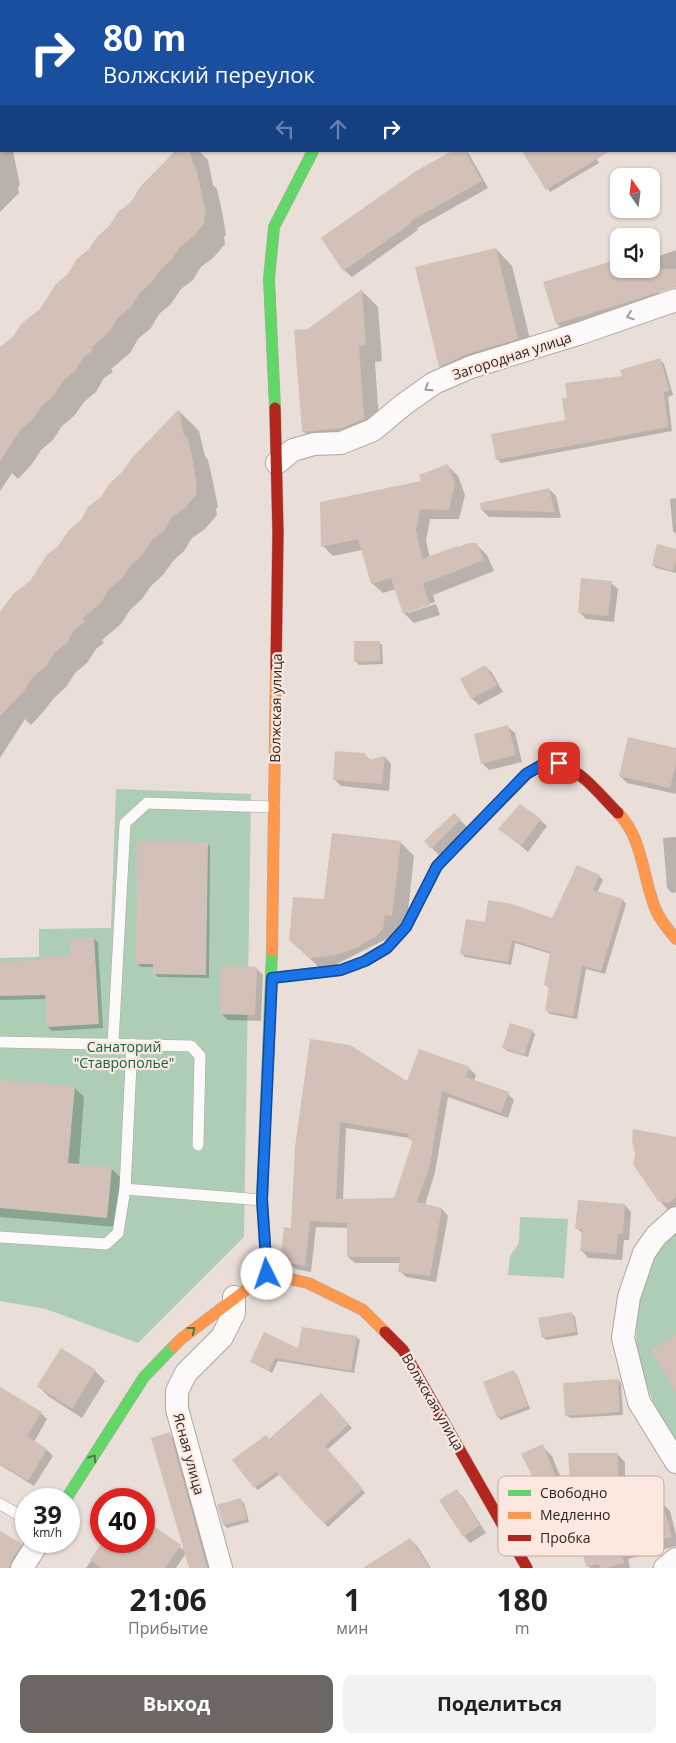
<!DOCTYPE html>
<html lang="ru">
<meta charset="utf-8">
<style>
body{margin:0;font-family:"Open Sans",sans-serif;background:#f2f2f2;color:#202124;height:100vh;display:flex;flex-direction:column;font-size:19px;white-space:nowrap}
*{box-sizing:border-box;margin:0}
p{font-size:16px;color:#757577}
.icon{flex:none;width:28px;height:28px;fill:none;stroke:currentColor;stroke-width:2;stroke-linecap:round;stroke-linejoin:round}
.map{position:relative;height:1568px;overflow:hidden}
.details{display:flex;flex-direction:column;background:#fff;flex:1}
.details>*{flex:none}
.banner{position:absolute;left:0px;top:0px;width:676px;height:152px;box-shadow:0 1px 4px #0004;background:#1a4fa0;color:#fff;overflow:hidden}
.needle{width:32px;rotate:346deg}
.buttons{position:absolute;left:610px;top:168px;display:grid;gap:10px}
.buttons a{display:grid;place-items:center;width:50px;height:50px;border-radius:10px;background:#fff;box-shadow:0 1px 4px #0004;font-size:25px}
.speed{position:absolute;left:15px;top:1488px;display:flex;gap:10px;font-size:25px;font-weight:700;text-align:center}
.speed>*{display:grid;place-content:center;width:65px;height:65px;border-radius:50%;background:#fff;box-shadow:0 1px 4px #0004;line-height:1}
.speed small{font-size:12px;font-weight:400}
.speed .limit{border:8px solid #d22;background:#fff;color:#111}
.pin{position:absolute;display:grid;place-items:center;width:42px;height:42px;color:#fff;margin:-21px;border-radius:10px;box-shadow:0 2px 8px #0006}
.me{position:absolute;width:55px;margin:-28px;rotate:356deg;stroke-linejoin:round;filter:drop-shadow(0 0 4px #0008)}
.turn{display:flex;align-items:center;gap:18px;height:105px;padding:0 20px;font-size:22px}
.turn .icon{width:65px;height:65px;stroke-width:2.5}
.turn b{display:block;font-size:35px;line-height:42px}
.lanes{display:flex;align-items:center;height:48px;padding:0 20px;background:#0003;justify-content:center;gap:25px;direction:ltr}
.lanes .off{opacity:.35}
.eta{display:flex;justify-content:space-evenly;align-items:center;height:85px;text-align:center}
.eta b{font-size:30px;font-weight:700;line-height:35px}
.primary-button{display:flex;gap:10px;margin-top:auto;padding:10px 20px}
.primary-button a{flex:1;height:58px;border-radius:10px;background:#6e6662;color:#fff;font-size:20px;font-weight:700;line-height:58px;text-align:center}
.primary-button a+a{background:#f2f2f2;color:#202124}
.map>svg:first-child{display:block}
.green{fill:#adcdb5}
.shadow{fill:#0003;fill-rule:evenodd}
.building{fill:#d3c1b8;fill-rule:evenodd}
.lines{fill:none;stroke-linecap:round;stroke-linejoin:round}
.lane-casing{stroke:#afa6a2;stroke-width:12}
.street-casing{stroke:#afa6a2;stroke-width:24}
.fast-casing{stroke:#afa6a2;stroke-width:12}
.slow-casing{stroke:#afa6a2;stroke-width:12}
.jam-casing{stroke:#afa6a2;stroke-width:12}
.lane{stroke:#fcfaf9;stroke-width:11}
.street{stroke:#fcfaf9;stroke-width:22}
.fast{stroke:#63d668;stroke-width:11}
.slow{stroke:#ff974d;stroke-width:11}
.jam{stroke:#b3261e;stroke-width:11}
.oneway{stroke:#9e9a98}
.oneway2{stroke:#487e45}
.route-casing{stroke:#114b97;stroke-width:12}
.route{stroke:#1a73e8;stroke-width:9}
.labels{text-anchor:middle;stroke-width:4.5;stroke-linejoin:round;paint-order:stroke}
.street-label{font-size:14px;fill:#2c2522;stroke:#fce8df}
.park-label{font-size:14px;fill:#106640;stroke:#fce8df}
.key{fill:#fce8df;stroke:#beaea6;stroke-width:1}
.key-label{font-size:14px;fill:#2c2522}
</style>
<div class="map">
<svg width="676" height="1568" viewBox="0 0 676 1568">
<rect width="100%" height="100%" fill="#e9ded8"/>
<g class="green">
<polygon points="116,789 251,794 244,1237 138,1343 46,1309 0,1301 0,958 39,957 39,929 111,928"/>
<polygon points="520,1217 568,1219 564,1278 508,1275 510,1256 519,1243"/>
<polygon points="676,1231 676,1456 654,1404 636,1357 637,1309 653,1259"/>
</g>
<g class="shadow">
<polygon points="177,0 245,0 176,1"/>
<polygon points="440,0 547,0 440,1"/>
<polygon points="569,0 622,0 621,1"/>
<polygon points="0,108 1,151 13,151 20,185 18,187 19,193 0,212"/>
<polygon points="176,151 199,151 208,160 213,185 217,189 222,211 226,235 224,237 225,244 213,258 201,267 193,280 181,289 171,304 159,314 151,328 138,339 130,353 111,369 113,372 104,378 96,392 84,402 74,416 62,426 53,440 41,450 32,464 18,479 12,473 0,491 0,349 41,310 69,275"/>
<polygon points="454,151 466,151 469,154 488,188 417,228 418,230 352,277 344,270"/>
<polygon points="592,151 599,163 550,192 525,152"/>
<polygon points="496,249 512,266 534,355 456,382 440,366"/>
<polygon points="676,250 676,286 659,292 660,298 562,329 557,324 545,283 619,269 651,269 651,259"/>
<polygon points="362,291 378,307 382,361 375,362 380,436 320,448 303,431 309,330"/>
<polygon points="659,359 664,364 673,395 668,397 672,431 501,463 497,459 567,421 624,377"/>
<polygon points="179,411 199,431 205,456 208,460 213,482 218,507 216,509 217,515 205,529 192,538 184,551 173,561 163,575 151,586 142,599 130,610 121,624 102,640 104,643 96,649 87,663 75,673 66,687 54,698 44,711 31,725 25,719 0,758 0,613 31,582 60,546"/>
<polygon points="448,466 458,476 465,495 459,519 430,519 426,541 430,558 476,544 487,555 494,571 433,595 435,602 408,610 408,613 436,604 440,615 414,623 404,613 396,589 383,593 372,583 362,550 333,556 323,546"/>
<polygon points="549,489 556,496 561,518 489,517 482,510"/>
<polygon points="676,498 676,534 673,531 670,499"/>
<polygon points="676,550 676,573 656,568 653,565"/>
<polygon points="611,583 618,589 614,622 586,619 579,612"/>
<polygon points="379,642 382,645 383,664 359,665 356,662"/>
<polygon points="485,666 492,673 503,692 479,705 472,699 461,679"/>
<polygon points="508,727 515,733 522,762 489,770 482,763"/>
<polygon points="676,749 676,794 627,783 620,776"/>
<polygon points="365,755 371,761 385,757 391,764 389,791 341,786 334,779"/>
<polygon points="454,814 467,827 439,855 425,841"/>
<polygon points="540,820 547,826 528,852 500,829"/>
<polygon points="676,837 676,892 672,893 667,888 663,838"/>
<polygon points="207,843 210,846 209,978 158,977 155,974 155,967 141,967 138,964"/>
<polygon points="401,843 414,856 406,929 323,971 290,940"/>
<polygon points="599,876 603,880 597,893 623,900 626,904 605,974 586,969 577,1019 550,1014 546,1010 550,989 546,985 551,954 515,943 511,965 465,957 461,953 486,924 553,919"/>
<polygon points="94,938 98,943 103,1028 52,1031 48,1027 46,999 0,1000 0,963 44,962 72,956"/>
<polygon points="256,968 263,975 261,1021 228,1020 221,1013"/>
<polygon points="532,1031 535,1034 528,1057 507,1051 504,1048"/>
<path d="M420,1050L469,1068L476,1075L474,1081L508,1094L514,1100L508,1118L448,1097L435,1172L425,1205L442,1209L448,1216L436,1282L406,1277L400,1271L401,1263H355L348,1257L349,1228L316,1227L311,1272L295,1269L289,1262L296,1147L408,1083ZM346,1128L409,1138L413,1142L394,1200H343Z"/>
<polygon points="0,1081 74,1087 84,1097 79,1165 111,1168 121,1178 117,1227 0,1217"/>
<polygon points="676,1138 676,1212 669,1211 659,1200"/>
<polygon points="625,1205 631,1212 629,1240 624,1240 622,1260 588,1258 582,1251 583,1234 577,1228"/>
<polygon points="572,1314 575,1317 578,1335 546,1340 543,1337"/>
<polygon points="356,1337 360,1340 354,1373 278,1361 272,1373 251,1362"/>
<polygon points="61,1350 95,1371 105,1381 82,1418 48,1396 38,1386"/>
<polygon points="513,1371 517,1375 530,1409 501,1420 498,1417"/>
<polygon points="618,1380 621,1383 623,1415 570,1418 566,1415"/>
<polygon points="321,1394 352,1428 327,1450 365,1493 328,1527 280,1474 258,1490 255,1487 269,1440"/>
<polygon points="0,1399 41,1413 47,1419 34,1442 47,1450 53,1456 34,1486 0,1465"/>
<polygon points="169,1434 173,1437 209,1568 190,1568 186,1553 176,1568 86,1568 105,1541 144,1541 144,1520 185,1551"/>
<polygon points="542,1446 552,1456 572,1506 617,1454 625,1462 625,1513 662,1503 670,1511 676,1535 676,1546 628,1559 630,1568 590,1568 588,1566 578,1530 563,1534 553,1524 551,1519 546,1513"/>
<polygon points="456,1490 463,1497 486,1533 470,1543 464,1536"/>
<polygon points="241,1500 244,1503 249,1522 227,1528 224,1525 219,1506"/>
<polygon points="0,1532 21,1545 29,1553 20,1568 0,1568"/>
<polygon points="410,1539 417,1546 431,1568 370,1568"/>
</g>
<g class="building">
<polygon points="175,151 190,151 193,164 196,167 201,190 206,214 204,216 205,223 193,237 180,247 172,259 161,269 151,283 139,294 130,308 118,318 109,332 91,348 93,350 83,358 75,371 63,381 54,395 42,406 32,420 21,429 0,461 0,347 13,337 21,324 40,309 56,284 68,274 76,260 89,249 97,237 110,225 118,212 131,202 140,187"/>
<polygon points="452,151 465,151 482,181 411,221 412,223 343,271 321,238 416,171"/>
<polygon points="522,151 610,151 546,190"/>
<polygon points="496,248 518,339 467,354 439,367 415,267"/>
<polygon points="619,259 619,269 676,269 676,287 556,324 543,282"/>
<polygon points="362,289 366,345 359,346 364,419 342,428 302,432 294,330 308,329"/>
<polygon points="660,358 670,391 664,392 668,427 496,460 491,434 565,420 562,398 567,398 565,383 622,376 620,370"/>
<polygon points="179,409 184,435 188,438 193,461 197,486 196,488 197,494 184,509 172,517 164,531 152,540 142,555 131,565 122,578 109,589 101,603 82,619 85,622 75,629 67,643 55,652 46,666 33,677 24,691 0,716 0,612 13,594 30,581 47,555 59,545 68,531 81,520 88,507 101,497 109,484 122,472 132,458"/>
<polygon points="448,464 455,484 449,510 420,509 416,530 422,559 457,546 458,547 469,543 477,543 484,560 423,584 430,605 403,614 391,578 371,584 358,539 321,547 320,502 421,481 419,475"/>
<polygon points="549,488 555,512 481,510 480,503"/>
<polygon points="657,544 676,549 676,560 673,571 652,565"/>
<polygon points="581,578 612,581 608,616 578,613"/>
<polygon points="354,641 380,641 380,661 354,662"/>
<polygon points="485,665 497,685 471,699 460,679"/>
<polygon points="508,725 516,755 481,764 474,734"/>
<polygon points="628,737 676,748 676,764 670,788 619,776"/>
<polygon points="335,751 365,753 368,760 385,756 382,784 333,780"/>
<polygon points="520,804 541,819 521,846 498,829"/>
<polygon points="454,813 461,819 431,849 424,841"/>
<polygon points="332,833 401,841 392,916 385,915 383,929 377,936 358,947 337,955 309,958 289,940 293,897 324,899"/>
<polygon points="137,841 208,842 206,975 153,974 153,964 136,964"/>
<polygon points="577,865 600,875 593,890 623,899 601,971 582,966 573,1016 545,1011 549,986 544,985 550,952 512,940 508,962 460,954 466,919 485,922 488,900 512,904 552,918"/>
<polygon points="94,937 99,1024 47,1027 45,995 0,996 0,962 42,960 42,957 71,955 70,939"/>
<polygon points="221,965 257,967 255,1015 220,1014"/>
<polygon points="510,1023 533,1030 524,1055 502,1048"/>
<path d="M310,1039L350,1045L407,1081L419,1049L470,1067L466,1077L509,1092L501,1113L442,1091L430,1165L417,1202L442,1208L430,1276L398,1272L400,1257H347V1223L310,1221L305,1266L288,1263L281,1253L284,1227L291,1228L295,1147ZM340,1122L409,1134L408,1139L413,1140L394,1198L336,1199Z"/>
<polygon points="0,1080 75,1086 68,1163 112,1167 107,1218 0,1208"/>
<polygon points="633,1129 676,1137 676,1193 675,1198 669,1203 658,1201 633,1164 635,1154 632,1140"/>
<polygon points="578,1200 625,1204 623,1234 618,1234 616,1254 580,1251 582,1229 575,1229"/>
<polygon points="572,1312 576,1332 542,1338 538,1318"/>
<polygon points="302,1327 357,1336 351,1371 275,1358 269,1371 250,1362 264,1332 298,1348"/>
<polygon points="676,1335 676,1393 651,1350"/>
<polygon points="61,1348 96,1370 72,1409 37,1386"/>
<polygon points="514,1370 528,1406 497,1418 483,1382"/>
<polygon points="618,1379 620,1412 565,1416 563,1383"/>
<polygon points="0,1387 42,1412 27,1436 47,1449 28,1481 0,1464"/>
<polygon points="321,1393 349,1424 325,1446 363,1489 324,1524 276,1472 254,1488 232,1460 266,1435 269,1439"/>
<polygon points="170,1432 207,1568 189,1568 151,1438"/>
<polygon points="543,1444 572,1519 552,1525 548,1512 545,1514 535,1481 521,1454"/>
<polygon points="568,1453 618,1453 618,1514 662,1502 672,1537 621,1551 624,1563 607,1568 600,1568 599,1564 586,1567 572,1511"/>
<polygon points="457,1489 480,1525 463,1537 439,1500"/>
<polygon points="241,1498 247,1519 223,1525 217,1505"/>
<polygon points="144,1519 181,1545 165,1568 101,1568 90,1560 103,1541 144,1541"/>
<polygon points="0,1531 22,1544 11,1561 9,1568 0,1568"/>
<polygon points="410,1538 430,1568 363,1568"/>
</g>
<g class="lines">
<defs>
<g id="lane">
<polyline points="670,0 671,1"/>
<polyline points="316,1 316,0"/>
<polyline points="675,16 676,15"/>
<polyline points="0,1042 191,1046 200,1056 198,1145"/>
<polyline points="113,1043 125,823 147,803 274,807"/>
<polyline points="125,1189 262,1200"/>
<polyline points="0,1237 106,1244 118,1233 125,1189 132,1044"/>
<polyline points="0,1504 26,1519"/>
</g>
<g id="street">
<polyline points="409,1 409,0"/>
<polyline points="277,463 293,450 314,444 341,443 373,430 403,405 434,383 471,367 581,333 676,300"/>
<polyline points="676,1218 656,1236 644,1253 629,1297 623,1338 639,1402 676,1462"/>
<polyline points="22,1568 39,1541"/>
<polyline points="221,1568 177,1409 177,1391 186,1373 222,1337 234,1313 234,1297"/>
<polyline points="665,1568 676,1559"/>
</g>
<g id="fast">
<polyline points="275,408 269,279 274,227 313,151"/>
<polyline points="267,1274 262,1200 272,951"/>
<polyline points="66,1499 144,1377 174,1346"/>
</g>
<g id="slow">
<path d="M618,813C641,836 642,870 652,899C656,915 666,927 676,939"/>
<polyline points="272,951 276,667"/>
<polyline points="272,978 341,970 365,961 387,948 406,927 437,866 452,850"/>
<polyline points="174,1346 181,1339 267,1274 308,1283 363,1310 385,1332"/>
</g>
<g id="jam">
<polyline points="275,408 278,533 276,667"/>
<path d="M452,850L527,774C536,768 549,760 560,764C581,770 602,797 618,813"/>
<polyline points="385,1332 403,1350 527,1568"/>
</g>
</defs>
<use href="#lane" class="lane-casing"/>
<use href="#street" class="street-casing"/>
<use href="#fast" class="fast-casing"/>
<use href="#slow" class="slow-casing"/>
<use href="#jam" class="jam-casing"/>
<use href="#lane" class="lane"/>
<use href="#street" class="street"/>
<use href="#fast" class="fast"/>
<use href="#slow" class="slow"/>
<use href="#jam" class="jam"/>
</g>
<defs><path id="oneway-chevron" d="M-2-3.5L2.5 0L-2 3.5" fill="none" stroke-width="1.6" stroke-linecap="round" stroke-linejoin="round" transform="scale(1.25)"/></defs>
<g class="oneway">
<use href="#oneway-chevron" transform="translate(630 316) rotate(161)"/>
<use href="#oneway-chevron" transform="translate(428 388) rotate(147)"/>
</g>
<g class="oneway2">
<use href="#oneway-chevron" transform="translate(192 1330) rotate(-38)"/>
<use href="#oneway-chevron" transform="translate(93 1458) rotate(-57)"/>
</g>
<g class="lines">
<defs>
<polyline id="route" points="267,1274 262,1200 272,978 341,970 365,961 387,948 406,927 437,866 526,774 540,766 559,763"/>
</defs>
<use href="#route" class="route-casing"/>
<use href="#route" class="route"/>
</g>
<g class="labels">
<g class="street-label">
<text transform="translate(512 356) rotate(-18)" y="5">Загородная улица</text>
<text transform="translate(276 708) rotate(-89)" y="5">Волжская улица</text>
<text transform="translate(433 1402) rotate(60)" y="5">Волжская улица</text>
<text transform="translate(189 1454) rotate(75)" y="5">Ясная улица</text>
</g>
<g class="park-label">
<text x="124" y="1052">Санаторий<tspan x="124" dy="16">"Ставрополье"</tspan></text>
</g>
</g>
<rect x="498" y="1476" width="166" height="80" rx="8" class="key"/>
<rect x="508" y="1490" width="23" height="6" fill="#63d668"/>
<rect x="508" y="1512" width="23" height="7" fill="#ff974d"/>
<rect x="508" y="1535" width="23" height="6" fill="#b3261e"/>
<g class="key-label">
<text x="540" y="1498">Свободно</text>
<text x="540" y="1520">Медленно</text>
<text x="540" y="1543">Пробка</text>
</g>
</svg>
<div class="buttons">
<a><svg class="needle" viewBox="-14 -14 28 28"><path d="M0-13l5 13h-10z" fill="#e53935"/><path d="M0 13l5-13h-10z" fill="#757577"/></svg></a>
<a><svg class="icon" aria-label="sound" viewBox="0 0 24 24"><path d="M4 9h4l5-4v14l-5-4H4zM17 9q2 3 0 6"/></svg></a>
</div>
<div class="speed"><div>39<small>km/h</small></div><div class="limit">40</div></div>
<div class="pin" style="left:559px;top:763px;background:#d93025"><svg class="icon" aria-label="arrive" viewBox="0 0 24 24"><path d="M6 21V4h12l-3 4 3 4H6"/></svg></div>
<svg class="me" style="left:267px;top:1274px" viewBox="-20 -20 40 40"><circle r="19" fill="#fff"/><path d="M0-13L10 11 0 6-10 11z" fill="#1a73e8"/></svg>
<div class="banner">
<div class="turn"><svg class="icon" aria-label="right" viewBox="0 0 24 24"><path d="M7 20v-9h11M14 6l5 5-5 5"/></svg><div><b>80 m</b>Волжский переулок</div></div>
<div class="lanes"><svg class="icon off" aria-label="left" viewBox="0 0 24 24"><path d="M17 20v-9H6M10 6l-5 5 5 5"/></svg><svg class="icon off" aria-label="ahead" viewBox="0 0 24 24"><path d="M12 20V5M6 11l6-6 6 6"/></svg><svg class="icon" aria-label="right" viewBox="0 0 24 24"><path d="M7 20v-9h11M14 6l5 5-5 5"/></svg></div>
</div>
</div>
<section class="details">
<div class="eta">
<div><b>21:06</b><p>Прибытие</p></div>
<div><b>1</b><p>мин</p></div>
<div><b>180</b><p>m</p></div>
</div>
<div class="primary-button"><a>Выход</a><a>Поделиться</a></div>
</section>
